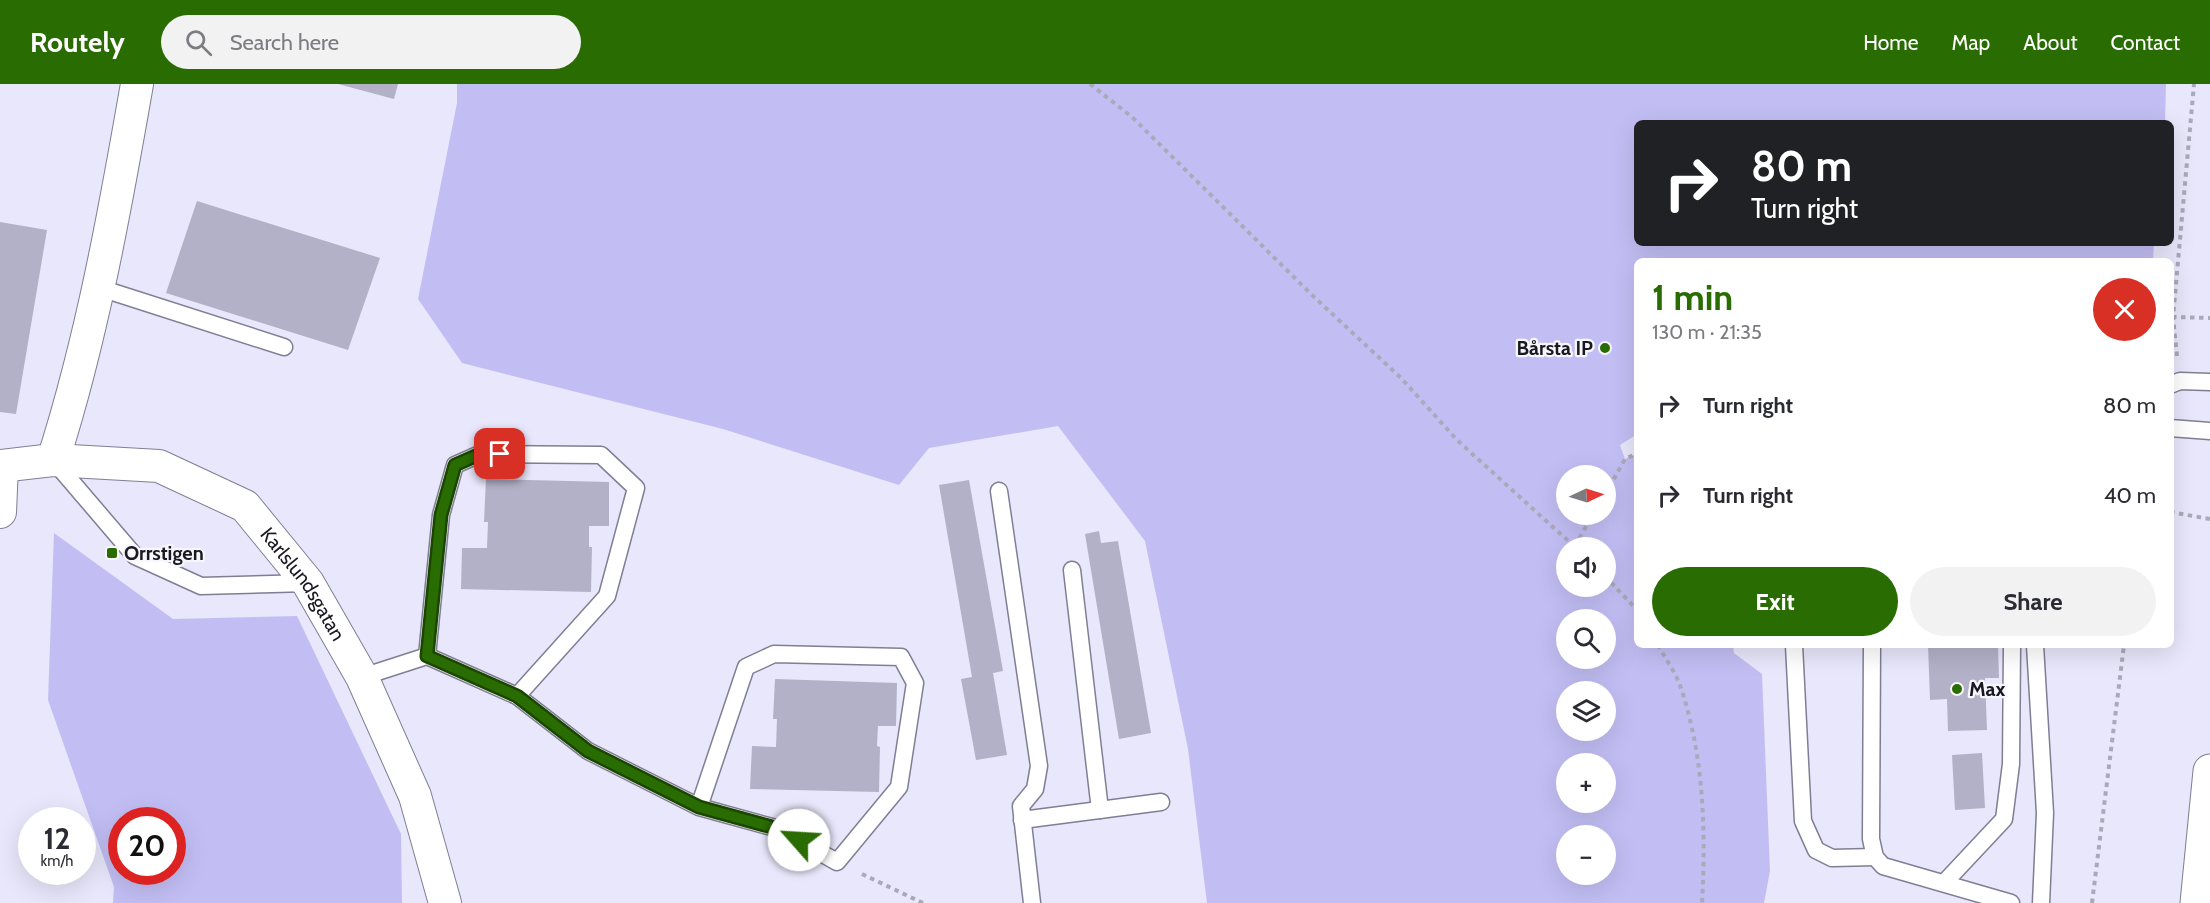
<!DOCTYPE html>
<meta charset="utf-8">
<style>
body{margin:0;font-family:Cabin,sans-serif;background:#f2f2f3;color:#2b2b33;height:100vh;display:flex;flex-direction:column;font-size:22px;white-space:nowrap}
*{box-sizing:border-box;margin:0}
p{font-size:20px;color:#7c7c81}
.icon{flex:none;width:33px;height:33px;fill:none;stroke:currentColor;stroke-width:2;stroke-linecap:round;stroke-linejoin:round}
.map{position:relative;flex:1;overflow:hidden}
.sheet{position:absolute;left:1634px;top:174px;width:540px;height:390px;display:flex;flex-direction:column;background:#fff;border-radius:9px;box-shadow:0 6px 24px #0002}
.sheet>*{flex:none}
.guide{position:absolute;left:1634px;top:36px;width:540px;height:126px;border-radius:9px;box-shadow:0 6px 24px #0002;background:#202124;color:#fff;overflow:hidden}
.needle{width:39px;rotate:86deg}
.fabs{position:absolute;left:1556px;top:381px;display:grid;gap:12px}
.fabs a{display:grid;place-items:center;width:60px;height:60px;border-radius:50%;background:#fff;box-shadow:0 6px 24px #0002;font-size:30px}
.speed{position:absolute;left:18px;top:723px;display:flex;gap:12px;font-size:30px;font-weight:700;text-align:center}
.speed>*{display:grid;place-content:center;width:78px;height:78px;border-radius:50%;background:#fff;box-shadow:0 6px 24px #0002;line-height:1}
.speed small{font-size:15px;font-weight:400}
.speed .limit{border:9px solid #d22;background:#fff;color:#111}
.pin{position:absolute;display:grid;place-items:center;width:51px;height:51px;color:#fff;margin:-26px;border-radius:12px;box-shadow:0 3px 9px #0006}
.me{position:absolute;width:66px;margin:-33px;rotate:296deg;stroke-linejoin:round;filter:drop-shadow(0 0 4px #0008)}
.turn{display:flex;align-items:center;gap:21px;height:126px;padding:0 18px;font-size:27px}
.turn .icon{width:78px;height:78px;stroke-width:2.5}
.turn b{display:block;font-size:42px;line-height:51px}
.round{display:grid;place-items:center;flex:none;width:63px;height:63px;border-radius:32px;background:#f2f2f3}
.head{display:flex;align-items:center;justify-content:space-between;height:102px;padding:0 18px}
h1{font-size:36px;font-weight:700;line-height:45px;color:#296c02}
.button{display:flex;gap:12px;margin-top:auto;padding:12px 18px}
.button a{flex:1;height:69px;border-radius:36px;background:#296c02;color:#fff;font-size:24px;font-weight:700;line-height:69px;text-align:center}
.button a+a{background:#f2f2f3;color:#2b2b33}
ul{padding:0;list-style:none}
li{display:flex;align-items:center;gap:18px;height:90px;padding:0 18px}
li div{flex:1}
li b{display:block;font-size:22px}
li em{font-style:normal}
header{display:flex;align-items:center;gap:36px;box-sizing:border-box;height:84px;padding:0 30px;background:#296c02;color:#fff}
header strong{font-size:28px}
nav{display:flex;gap:33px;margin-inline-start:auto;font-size:21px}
.search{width:420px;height:54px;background:#f2f2f3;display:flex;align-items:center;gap:15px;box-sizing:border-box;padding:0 21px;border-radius:33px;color:#7c7c81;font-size:22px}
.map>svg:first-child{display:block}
.green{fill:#c2bef4;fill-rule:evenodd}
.building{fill:#b2b1c8}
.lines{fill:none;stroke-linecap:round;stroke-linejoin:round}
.lane-casing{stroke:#7f7e94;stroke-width:19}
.street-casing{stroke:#7f7e94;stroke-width:34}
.secondary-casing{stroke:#7f7e94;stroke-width:35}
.path{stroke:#aaa9b9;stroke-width:4;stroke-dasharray:4.5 4.5;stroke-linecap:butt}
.lane{stroke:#fff;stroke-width:16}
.street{stroke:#fff;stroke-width:32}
.secondary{stroke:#fff;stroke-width:33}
.route-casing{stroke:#1b4601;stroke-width:15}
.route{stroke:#296c02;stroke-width:10}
.poi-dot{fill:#296c02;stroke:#f6f6fb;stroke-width:2}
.labels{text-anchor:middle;stroke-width:4.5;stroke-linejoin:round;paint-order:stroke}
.poi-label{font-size:20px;font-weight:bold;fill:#1a1922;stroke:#f6f6fb;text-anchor:start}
.street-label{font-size:20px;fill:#1a1922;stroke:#f6f6fb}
</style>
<header>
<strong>Routely</strong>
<div class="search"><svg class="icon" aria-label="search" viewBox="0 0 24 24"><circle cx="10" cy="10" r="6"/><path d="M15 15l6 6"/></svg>Search here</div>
<nav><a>Home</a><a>Map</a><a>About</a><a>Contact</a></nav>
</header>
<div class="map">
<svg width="2210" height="819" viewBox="0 0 2210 819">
<rect width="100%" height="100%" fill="#e8e7fb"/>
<g class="green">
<path d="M457,0H2166L2165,39H1636V159H2154L2153,177H1636V351L1620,361L1625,375L1636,370V561H1733L1734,569L1762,590L1770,787L1764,819H1207L1188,665L1145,457L1058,342L929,364L899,401L723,345L462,279L418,215L457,19ZM1566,392H1605V430H1566ZM1566,464H1605V502H1566ZM1566,536H1605V574H1566ZM1566,608H1605V646H1566ZM1566,680H1605V718H1566ZM1566,752H1605V790H1566Z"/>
<path d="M54,449L173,535L297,532L401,750L402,819H113L114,803L48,616ZM172,736V788H122V736Z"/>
</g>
<g class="building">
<polygon points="338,0 398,0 394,15"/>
<polygon points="197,117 380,174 348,266 166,209"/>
<polygon points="0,138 47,146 16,330 0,328"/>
<polygon points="486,395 609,398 609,442 589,442 589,463 592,463 591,508 461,505 462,464 487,464 488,438 484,438"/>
<polygon points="969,396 1003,587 993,589 1007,671 976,676 961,595 972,593 939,401"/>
<polygon points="1099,447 1101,459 1118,457 1151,649 1119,655 1085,450"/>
<polygon points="1928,561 1998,561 1999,594 1985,594 1987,646 1948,647 1947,615 1930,616"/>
<polygon points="775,595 897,599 896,642 878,642 877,662 880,663 879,708 750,705 752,662 776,663 777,635 773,635"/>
<polygon points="1982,669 1985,724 1955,726 1952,671"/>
</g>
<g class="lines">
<defs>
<g id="lane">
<polyline points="97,203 284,263"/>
<polyline points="2170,301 2180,297 2210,298"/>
<polyline points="2170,344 2210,347"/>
<polyline points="53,376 135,472 201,502 308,499"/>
<polyline points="999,407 1039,682 1035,705 1021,722 1032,819"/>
<polyline points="1072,486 1100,726"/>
<polyline points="1794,561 1803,737 1816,766 1832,774 1875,773"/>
<polyline points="1872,561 1871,755 1875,773 1883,782 2011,819"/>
<polyline points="2035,561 2045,729 2041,819"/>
<polyline points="427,572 441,431 455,381 480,370 601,371 636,404 607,512 517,612"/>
<polyline points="362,593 427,572 517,612 588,667 699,723 779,745 837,778 899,703 915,599 901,573 774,570 746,583 699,723"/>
<polyline points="1022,736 1161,718"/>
<polyline points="1944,799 2004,735 2011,680 2012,561"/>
</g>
<g id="street">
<path d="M53,376C92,254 115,126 137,0"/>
<path id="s1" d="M0,382L53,376L159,382L245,422L308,499L362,593L415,712L445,819"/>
<polyline points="0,428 2,382"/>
</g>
<polyline id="secondary" points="2197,819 2210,687"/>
</defs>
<use href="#lane" class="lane-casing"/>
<use href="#street" class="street-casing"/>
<use href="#secondary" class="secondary-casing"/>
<g class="path">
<polyline points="1090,0 1132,33 1313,212 1401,294 1457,356 1576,464"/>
<polyline points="2172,233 2210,234"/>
<polyline points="2177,272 2173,233 2194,0"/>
<polyline points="1605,411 1625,375 1636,370"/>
<polyline points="2170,428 2210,435"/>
<polyline points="1575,462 1593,430"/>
<polyline points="1605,492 1636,525"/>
<path d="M1658,561C1665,574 1675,588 1680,601C1704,672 1706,746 1702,819"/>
<polyline points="862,790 923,819"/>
<polyline points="2092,819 2124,561"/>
</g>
<use href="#lane" class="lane"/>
<use href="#street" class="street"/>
<use href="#secondary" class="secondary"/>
</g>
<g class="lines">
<defs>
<polyline id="route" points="500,370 480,370 455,381 441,431 427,572 517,612 588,667 699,723 779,745 799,756"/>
</defs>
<use href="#route" class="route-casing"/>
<use href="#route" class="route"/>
</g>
<g class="poi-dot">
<circle cx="1605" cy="264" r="6"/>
<rect x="106" y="463" width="12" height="12" rx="3"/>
<circle cx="1957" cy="605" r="6"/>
</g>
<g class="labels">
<g class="poi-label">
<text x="1593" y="271" text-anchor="end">Bårsta IP</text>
<text x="124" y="476">Orrstigen</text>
<text x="1969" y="612">Max</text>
</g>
<g class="street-label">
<text dy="7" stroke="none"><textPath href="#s1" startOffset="352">Karlslundsgatan</textPath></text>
</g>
</g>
</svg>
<div class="fabs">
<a><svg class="needle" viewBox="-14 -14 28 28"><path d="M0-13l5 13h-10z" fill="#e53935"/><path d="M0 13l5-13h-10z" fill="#7c7c81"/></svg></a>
<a><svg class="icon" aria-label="sound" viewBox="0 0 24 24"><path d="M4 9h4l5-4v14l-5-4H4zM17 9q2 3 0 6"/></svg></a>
<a><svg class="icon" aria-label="search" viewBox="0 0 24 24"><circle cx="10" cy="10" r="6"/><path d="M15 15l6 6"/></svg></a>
<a><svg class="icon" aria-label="layers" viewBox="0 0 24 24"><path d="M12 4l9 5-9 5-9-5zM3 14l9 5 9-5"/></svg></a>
<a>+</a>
<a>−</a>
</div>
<div class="speed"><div>12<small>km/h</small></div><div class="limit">20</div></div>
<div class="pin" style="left:500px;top:370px;background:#d93025"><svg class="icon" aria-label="arrive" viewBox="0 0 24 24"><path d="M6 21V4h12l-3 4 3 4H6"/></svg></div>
<svg class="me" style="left:799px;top:756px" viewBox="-20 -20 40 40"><circle r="19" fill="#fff"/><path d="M0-13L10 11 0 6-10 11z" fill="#296c02"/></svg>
<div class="guide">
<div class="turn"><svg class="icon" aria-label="right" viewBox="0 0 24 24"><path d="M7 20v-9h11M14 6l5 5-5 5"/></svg><div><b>80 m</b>Turn right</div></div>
</div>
<section class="sheet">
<div class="head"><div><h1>1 min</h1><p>130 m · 21:35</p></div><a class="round" style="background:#d93025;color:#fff"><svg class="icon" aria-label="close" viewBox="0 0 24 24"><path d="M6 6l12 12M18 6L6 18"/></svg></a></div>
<ul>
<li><svg class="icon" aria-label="right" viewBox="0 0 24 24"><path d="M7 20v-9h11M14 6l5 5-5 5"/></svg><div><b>Turn right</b></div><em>80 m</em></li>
<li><svg class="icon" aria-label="right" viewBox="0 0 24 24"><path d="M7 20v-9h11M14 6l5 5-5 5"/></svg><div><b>Turn right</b></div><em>40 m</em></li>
</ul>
<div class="button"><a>Exit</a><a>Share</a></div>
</section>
</div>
